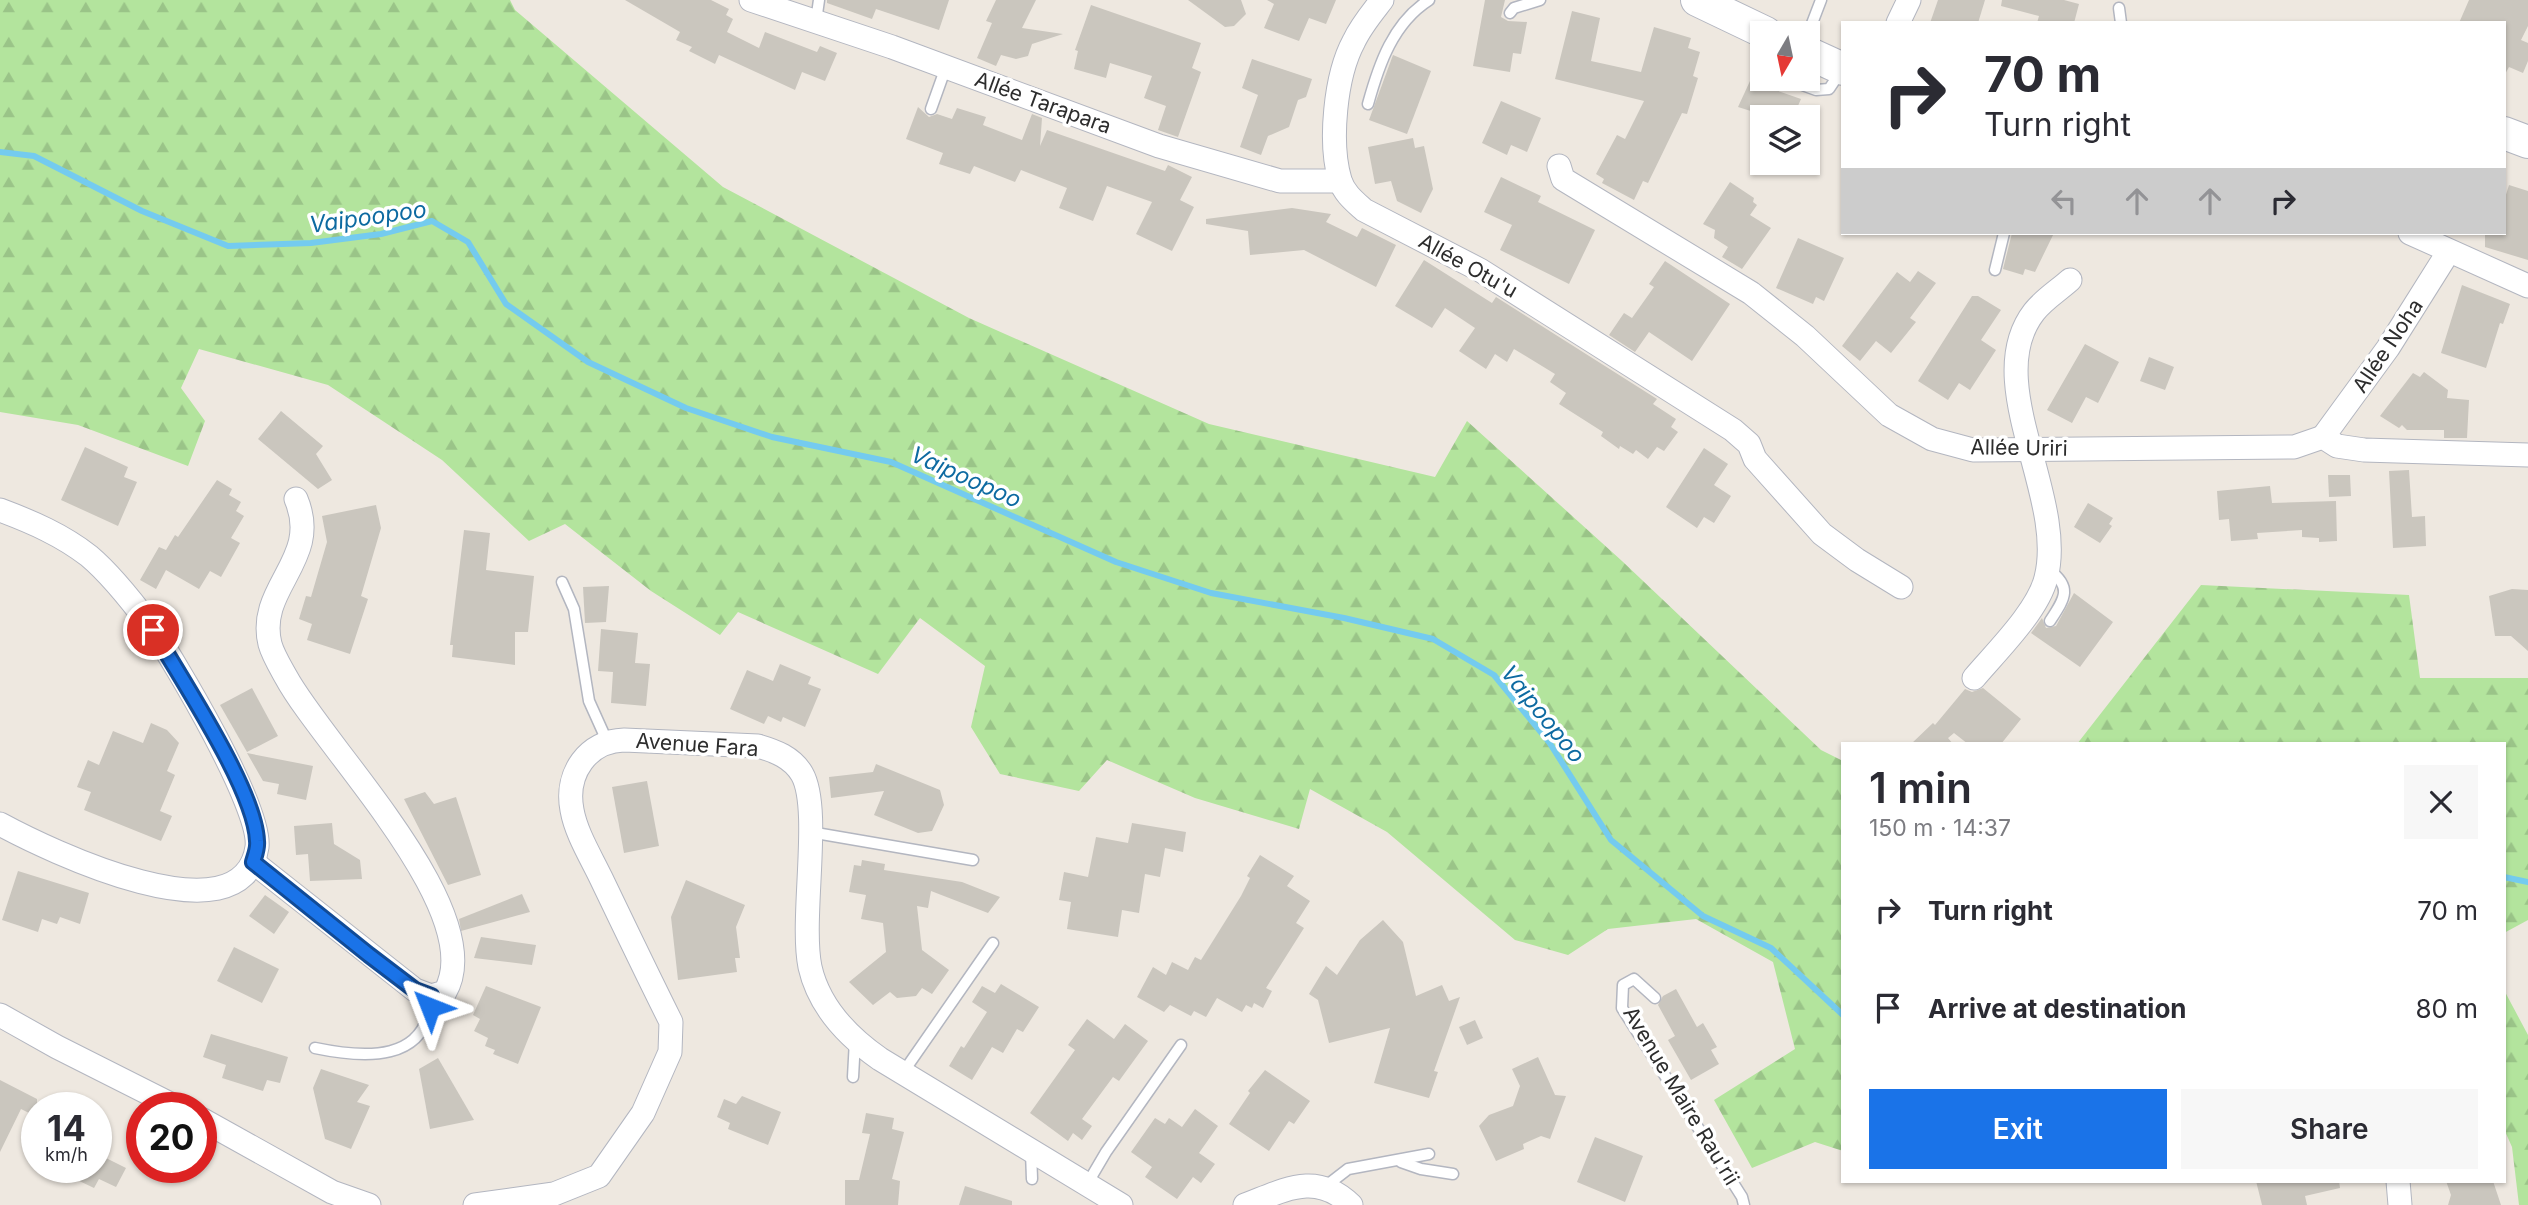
<!DOCTYPE html>
<meta charset="utf-8">
<style>
body{margin:0;font-family:Inter,sans-serif;background:#f7f7f7;color:#2b2b33;height:100vh;display:flex;flex-direction:column;font-size:26px;white-space:nowrap}
*{box-sizing:border-box;margin:0}
p{font-size:23px;color:#7c7c81}
.icon{flex:none;width:38px;height:38px;fill:none;stroke:currentColor;stroke-width:2;stroke-linecap:round;stroke-linejoin:round}
.map{position:relative;flex:1;overflow:hidden}
.details{position:absolute;left:1841px;top:742px;width:665px;height:441px;display:flex;flex-direction:column;background:#fff;border-radius:0px;box-shadow:0 2px 5px #0004}
.details>*{flex:none}
.hud{position:absolute;left:1841px;top:21px;width:665px;height:214px;border-radius:0px;box-shadow:0 2px 5px #0004;background:#fff;color:#2b2b33;overflow:hidden}
.needle{width:46px;rotate:189deg}
.fabs{position:absolute;left:1750px;top:21px;display:grid;gap:14px}
.fabs a{display:grid;place-items:center;width:70px;height:70px;border-radius:0px;background:#fff;box-shadow:0 2px 5px #0004;font-size:35px}
.speed{position:absolute;left:21px;top:1092px;display:flex;gap:14px;font-size:35px;font-weight:700;text-align:center}
.speed>*{display:grid;place-content:center;width:91px;height:91px;border-radius:50%;background:#fff;box-shadow:0 2px 5px #0004;line-height:1}
.speed small{font-size:18px;font-weight:400}
.speed .limit{border:10px solid #d22;background:#fff;color:#111}
.pin{position:absolute;display:grid;place-items:center;width:60px;height:60px;color:#fff;margin:-30px;border:4px solid #fff;border-radius:50%;box-shadow:0 2px 7px #0007}
.me{position:absolute;width:77px;margin:-38px;rotate:315deg;stroke-linejoin:round;filter:drop-shadow(0 0 5px #0008)}
.turn{display:flex;align-items:center;gap:24px;height:147px;padding:0 28px;font-size:32px}
.turn .icon{width:91px;height:91px;stroke-width:2.5}
.turn b{display:block;font-size:49px;line-height:60px}
.lanes{display:flex;align-items:center;height:66px;padding:0 28px;background:#0003;justify-content:center;gap:35px;direction:ltr}
.lanes .off{opacity:.35}
.round{display:grid;place-items:center;flex:none;width:74px;height:74px;border-radius:0px;background:#f7f7f7}
.overview{display:flex;align-items:center;justify-content:space-between;height:119px;padding:0 28px}
h1{font-size:42px;font-weight:600;line-height:52px}
.action{display:flex;gap:14px;margin-top:auto;padding:14px 28px}
.action a{flex:1;height:80px;border-radius:0px;background:#1a73e8;color:#fff;font-size:28px;font-weight:600;line-height:80px;text-align:center}
.action a+a{background:#f7f7f7;color:#2b2b33}
ul{padding:0;list-style:none}
li{display:flex;align-items:center;gap:21px;height:98px;padding:0 28px}
li div{flex:1}
li b{display:block;font-size:26px}
li em{font-style:normal}
.map>svg:first-child{display:block}
.forest{fill:url(#forest-firs)}
.lines{fill:none;stroke-linecap:round;stroke-linejoin:round}
.stream{stroke:#74cbef;stroke-width:6}
.building{fill:#cac6be}
.service-casing{stroke:#b3b6c0;stroke-width:13}
.minor-casing{stroke:#b3b6c0;stroke-width:25}
.secondary-casing{stroke:#b3b6c0;stroke-width:34}
.service{stroke:#fff;stroke-width:10}
.minor{stroke:#fff;stroke-width:23}
.secondary{stroke:#fff;stroke-width:32}
.route-casing{stroke:#114b97;stroke-width:18}
.route{stroke:#1a73e8;stroke-width:12}
.labels{text-anchor:middle;stroke-width:7;stroke-linejoin:round;paint-order:stroke}
.street-label{font-size:21px;fill:#2d2d2d;stroke:#fff}
.water-label{font-size:23px;font-style:italic;fill:#0d6aa1;stroke:#fff}
</style>
<div class="map">
<svg width="2528" height="1205" viewBox="0 0 2528 1205">
<defs>
<pattern id="forest-firs" width="22" height="20" patternUnits="userSpaceOnUse" patternTransform="scale(1.75)"><rect width="22" height="20" fill="#b3e49d"/><path d="M5 1l3.5 6h-7zM16 11l3.5 6h-7z" fill="#9ac488"/></pattern>
</defs>
<rect width="100%" height="100%" fill="#eee8e0"/>
<g class="forest">
<polygon points="0,0 510,0 515,10 723,187 969,318 1209,424 1435,477 1467,421 1622,561 1821,750 1843,761 1843,1151 1815,1142 1752,1168 1714,1100 1795,1049 1773,962 1696,919 1608,929 1568,955 1515,940 1387,832 1310,789 1299,829 1195,798 1107,760 1079,791 1000,774 971,727 985,666 920,618 878,674 738,612 720,635 651,591 565,524 529,541 442,460 328,385 199,349 181,388 205,421 188,466 78,425 0,412"/>
<polygon points="2201,585 2409,595 2420,678 2528,678 2528,920 2504,933 2504,744 2077,744"/>
<polygon points="2504,990 2528,1035 2528,1205 2519,1205 2512,1147 2504,1129"/>
</g>
<g class="lines">
<g class="stream">
<polyline points="0,152 34,156 142,211 228,246 311,243 381,234 432,221 468,242 506,304 588,362 686,408 772,437 891,462 1116,562 1211,593 1344,618 1433,639 1494,675 1549,742 1611,840 1703,916 1771,948 1843,1015"/>
<polyline points="2504,877 2528,882"/>
</g>
</g>
<g class="building">
<polygon points="625,0 711,0 729,9 726,15 733,19 727,32 759,48 765,32 817,52 820,46 837,53 825,81 802,72 795,90 719,55 715,64 689,51 692,47 676,40 680,32"/>
<polygon points="827,0 949,0 939,30 876,9 872,19 827,3"/>
<polygon points="996,0 1036,0 1022,28 1063,34 1032,44 1028,56 1016,59 1001,55 996,66 977,58 992,23 986,21"/>
<polygon points="1188,0 1241,0 1246,14 1234,26 1225,27"/>
<polygon points="1267,0 1336,0 1326,24 1309,18 1299,41 1264,28 1274,4"/>
<polygon points="1485,0 1505,0 1501,17 1508,21 1527,22 1521,54 1513,53 1510,72 1473,66"/>
<polygon points="1938,0 1985,0 1978,23 1930,23"/>
<polygon points="2002,0 2064,0 2079,4 2074,23 2037,23 2039,16 2001,6"/>
<polygon points="2469,0 2528,0 2528,26 2521,40 2528,43 2528,61 2523,73 2509,67 2504,76 2504,23 2459,23"/>
<polygon points="1091,5 1201,43 1192,68 1201,72 1178,137 1158,130 1166,106 1144,98 1152,76 1110,63 1106,78 1074,69 1078,51 1075,50"/>
<polygon points="1572,11 1600,18 1591,61 1641,72 1654,27 1691,38 1688,48 1700,52 1693,76 1698,78 1687,114 1682,113 1648,183 1643,181 1634,200 1602,183 1604,179 1596,174 1617,135 1625,139 1644,101 1555,79"/>
<polygon points="1393,55 1431,71 1407,134 1369,120"/>
<polygon points="1252,59 1312,79 1306,97 1298,100 1289,127 1268,136 1261,155 1240,147 1258,95 1242,88"/>
<polygon points="1750,81 1801,99 1793,117 1752,117 1754,112 1738,107"/>
<polygon points="1501,101 1541,118 1527,152 1511,145 1507,155 1482,143"/>
<polygon points="918,107 929,117 937,114 952,119 957,108 986,117 983,125 1022,140 1032,114 1042,118 1040,146 1047,130 1165,171 1168,165 1192,177 1180,200 1194,207 1172,251 1136,234 1152,202 1107,186 1093,221 1059,208 1067,188 1021,170 1015,182 974,166 970,174 939,164 943,153 906,139"/>
<polygon points="1413,138 1415,148 1424,146 1433,189 1421,213 1397,201 1391,181 1375,184 1368,147"/>
<polygon points="1501,177 1541,196 1538,202 1595,230 1569,284 1500,250 1512,225 1484,212"/>
<polygon points="1730,182 1754,198 1753,202 1757,205 1750,215 1771,228 1742,269 1722,257 1728,247 1714,238 1715,230 1703,224"/>
<polygon points="2509,185 2528,191 2528,260 2485,247 2485,233 2504,233 2504,201"/>
<polygon points="1292,208 1331,214 1326,222 1357,237 1362,228 1396,245 1376,287 1304,250 1250,255 1248,231 1206,224 1206,219"/>
<polygon points="2012,233 2054,233 2035,272 2025,269 2023,275 2003,269"/>
<polygon points="1798,238 1844,258 1824,301 1816,297 1813,304 1776,288"/>
<polygon points="1424,260 1492,303 1496,297 1657,399 1653,404 1676,419 1671,427 1678,432 1664,451 1657,447 1648,459 1636,450 1633,454 1620,446 1619,449 1601,436 1603,432 1559,404 1566,393 1550,382 1555,374 1514,349 1507,362 1495,354 1486,369 1459,351 1475,328 1445,308 1432,328 1395,306"/>
<polygon points="1665,261 1730,304 1692,361 1649,332 1635,352 1609,335 1624,313 1632,318 1654,287 1649,284"/>
<polygon points="1918,271 1936,283 1910,318 1916,322 1891,353 1876,341 1860,361 1842,346 1897,272 1910,282"/>
<polygon points="2462,285 2510,304 2503,324 2500,323 2486,368 2441,353"/>
<polygon points="1972,296 1978,296 2001,310 1981,340 1996,350 1970,390 1959,383 1948,400 1918,381"/>
<polygon points="2085,344 2119,362 2098,403 2086,397 2072,423 2047,410"/>
<polygon points="2149,357 2174,367 2165,390 2140,381"/>
<polygon points="2424,372 2448,390 2447,398 2469,400 2467,438 2444,438 2444,430 2407,430 2402,425 2399,428 2380,416 2413,373 2420,377"/>
<polygon points="281,411 323,446 316,454 332,480 318,489 258,439"/>
<polygon points="85,447 128,467 124,477 137,482 118,526 61,500"/>
<polygon points="1704,448 1728,464 1714,485 1731,496 1714,523 1704,517 1697,528 1666,507"/>
<polygon points="2409,470 2412,517 2425,516 2426,546 2393,548 2389,471"/>
<polygon points="2328,475 2350,475 2351,496 2329,497"/>
<polygon points="217,480 232,489 229,495 241,502 236,511 244,516 231,538 240,543 221,577 210,571 199,589 166,570 156,589 140,580 159,547 166,550 175,535 178,537"/>
<polygon points="2270,486 2272,503 2336,501 2337,541 2319,542 2319,538 2302,537 2302,530 2257,533 2258,539 2231,541 2229,519 2219,520 2217,491"/>
<polygon points="2088,503 2113,518 2109,524 2112,526 2100,543 2074,527"/>
<polygon points="376,505 381,528 361,596 368,599 350,654 307,640 312,624 299,619 306,596 311,597 327,542 322,516"/>
<polygon points="464,530 490,533 486,570 534,576 528,632 515,632 515,665 452,657 453,645 450,645"/>
<polygon points="609,586 606,622 585,623 583,587"/>
<polygon points="2512,589 2528,590 2528,651 2511,636 2495,636 2489,596"/>
<polygon points="2074,593 2113,622 2080,667 2031,633 2042,618 2046,628 2056,626"/>
<polygon points="601,629 638,633 635,663 650,664 646,706 611,703 613,672 598,671"/>
<polygon points="780,664 811,677 808,684 821,689 805,727 783,717 781,722 768,716 764,724 730,709 747,670 773,681"/>
<polygon points="252,688 278,736 247,752 220,705"/>
<polygon points="1983,688 2021,719 2001,744 1968,744 1954,733 1948,738 1953,744 1911,744 1933,723 1935,725 1965,689 1972,692"/>
<polygon points="151,723 167,730 179,743 167,771 175,775 160,811 172,816 161,841 84,810 91,792 77,787 88,760 99,765 113,731 143,743"/>
<polygon points="247,753 313,766 306,800 277,794 279,784 263,781"/>
<polygon points="876,764 940,790 944,805 932,831 918,833 874,815 884,791 831,798 829,777 873,772"/>
<polygon points="647,781 659,846 624,853 612,787"/>
<polygon points="425,792 434,804 456,797 481,875 448,885 404,799"/>
<polygon points="332,823 334,844 360,860 362,879 310,881 308,854 296,855 294,826"/>
<polygon points="1132,823 1186,832 1183,852 1165,848 1160,877 1145,874 1139,913 1122,910 1118,937 1067,929 1071,902 1059,900 1064,872 1088,877 1096,837 1128,843"/>
<polygon points="1260,855 1294,876 1287,886 1310,901 1296,923 1304,928 1266,988 1272,991 1263,1008 1254,1003 1252,1008 1246,1005 1242,1012 1217,998 1206,1017 1194,1011 1191,1016 1170,1005 1164,1012 1137,997 1153,967 1166,975 1172,962 1188,970 1195,957 1201,960 1241,896 1250,878 1247,876"/>
<polygon points="862,860 885,864 884,870 962,882 1000,897 988,913 931,891 928,908 917,906 922,950 949,970 932,994 922,988 916,996 897,998 890,992 873,1005 849,982 886,952 883,923 861,919 866,895 849,892 854,865 861,866"/>
<polygon points="18,871 89,893 80,924 60,917 57,924 42,919 38,932 2,920"/>
<polygon points="686,880 745,905 736,927 740,958 735,958 737,972 678,980 671,917"/>
<polygon points="522,894 530,912 461,931 459,919"/>
<polygon points="265,895 289,912 274,934 249,916"/>
<polygon points="1383,920 1403,942 1416,996 1442,985 1449,1001 1460,997 1434,1071 1438,1072 1429,1098 1374,1083 1390,1028 1329,1043 1318,1000 1309,994 1326,966 1337,975 1360,940"/>
<polygon points="481,937 536,945 532,965 474,958"/>
<polygon points="234,947 279,969 262,1003 217,981"/>
<polygon points="1001,984 1039,1007 1023,1032 1017,1029 1003,1053 992,1047 972,1080 949,1066 961,1046 964,1048 987,1012 972,1002 982,986 995,993"/>
<polygon points="486,986 541,1007 518,1064 493,1054 495,1050 485,1046 488,1038 474,1031 480,1019 473,1015"/>
<polygon points="1676,989 1697,1027 1703,1023 1717,1047 1711,1050 1719,1064 1691,1080 1668,1040 1675,1036 1658,1005 1663,996"/>
<polygon points="1087,1019 1114,1039 1125,1024 1148,1041 1119,1081 1113,1077 1082,1119 1092,1126 1082,1140 1073,1133 1068,1141 1030,1113 1075,1050 1068,1045"/>
<polygon points="1475,1020 1483,1038 1467,1045 1459,1027"/>
<polygon points="211,1034 288,1057 280,1083 267,1080 263,1091 222,1078 226,1065 203,1057"/>
<polygon points="1538,1057 1555,1095 1566,1096 1550,1139 1541,1136 1523,1144 1524,1149 1496,1161 1479,1126 1489,1115 1513,1106 1520,1086 1512,1069"/>
<polygon points="438,1058 474,1120 430,1129 419,1069"/>
<polygon points="321,1069 369,1085 357,1102 370,1106 351,1149 325,1139 313,1088"/>
<polygon points="1265,1070 1310,1101 1294,1124 1289,1121 1269,1151 1229,1124 1250,1093 1248,1091"/>
<polygon points="0,1080 37,1099 37,1117 21,1109 0,1152"/>
<polygon points="742,1096 781,1112 768,1145 728,1129 730,1123 717,1117 724,1099 736,1104"/>
<polygon points="1195,1109 1218,1126 1199,1153 1215,1164 1201,1183 1193,1177 1177,1199 1145,1177 1152,1167 1131,1152 1155,1118 1165,1124 1169,1118 1182,1127"/>
<polygon points="866,1113 894,1118 892,1129 904,1132 892,1179 900,1181 898,1205 845,1205 845,1180 859,1180 870,1134 862,1133"/>
<polygon points="1595,1137 1643,1156 1625,1202 1577,1182"/>
<polygon points="96,1153 126,1168 116,1187 99,1179 94,1188 50,1167 96,1167"/>
<polygon points="2256,1181 2339,1181 2340,1188 2305,1196 2307,1205 2262,1205"/>
<polygon points="2446,1181 2493,1181 2501,1205 2448,1205 2451,1195"/>
<polygon points="965,1186 1012,1201 1012,1205 959,1205"/>
</g>
<g class="lines">
<defs>
<g id="service">
<polyline points="2119,8 2121,23"/>
<polyline points="1510,13 1514,8 1540,0"/>
<polyline points="816,21 819,0"/>
<polyline points="1808,34 1821,0"/>
<polyline points="1786,79 1816,90 1829,89 1841,71"/>
<path d="M1368,104C1379,64 1393,23 1429,0"/>
<polyline points="931,109 946,67"/>
<polyline points="1995,270 2004,233"/>
<path d="M2048,569C2073,587 2065,598 2050,621"/>
<polyline points="562,582 574,609 589,701 607,741"/>
<polyline points="810,832 973,860"/>
<polyline points="1655,998 1634,979 1623,985 1622,1008 1742,1197 1744,1205"/>
<path d="M315,1048C363,1058 429,1064 431,996"/>
<polyline points="902,1074 993,943"/>
<polyline points="853,1077 855,1040"/>
<polyline points="1031,1152 1032,1179"/>
<polyline points="1401,1162 1421,1169 1453,1174"/>
<polyline points="1086,1186 1106,1152 1181,1045"/>
<polyline points="1326,1186 1348,1169 1429,1154"/>
</g>
<g id="minor">
<polyline points="751,0 892,47 1159,146 1280,181 1340,181"/>
<path d="M1382,0C1372,13 1361,26 1354,41C1335,76 1329,143 1340,180C1344,193 1354,201 1364,210L1480,270L1733,430L1749,444L1755,459L1822,534L1857,560L1901,587"/>
<polyline points="1898,23 1909,0"/>
<polyline points="1559,166 1563,179 1751,293 1805,336 1889,415 1932,439 1973,450 2294,447 2323,437 2337,446 2364,450 2528,455"/>
<polyline points="2410,233 2528,286"/>
<polyline points="2323,437 2388,348 2449,251"/>
<path d="M0,510C32,522 62,535 89,556C108,572 134,604 149,624C174,660 262,808 257,847C243,945 46,849 0,824"/>
<path d="M1974,678C1996,652 2038,611 2046,578C2067,496 1980,382 2034,312C2043,300 2059,290 2070,280"/>
<path d="M253,862L415,990L431,996L445,992C491,913 323,746 286,677C281,668 273,655 270,644C256,587 322,560 296,499"/>
<polyline points="0,1015 57,1047 178,1108"/>
<polyline points="201,1119 332,1192 369,1205"/>
<polyline points="2398,1181 2400,1205"/>
<path d="M475,1205L554,1194L599,1176L643,1113L670,1052L671,1022C647,974 624,926 601,878C591,857 576,833 572,810C565,773 588,741 624,740L758,746C775,751 792,757 802,774C822,809 800,918 810,967C819,1007 847,1036 880,1059L1121,1205"/>
<path d="M1245,1205C1285,1190 1316,1171 1351,1205"/>
</g>
<g id="secondary">
<polyline points="1697,0 1766,33"/>
<polyline points="1808,53 1843,69"/>
<polyline points="2504,133 2528,142"/>
</g>
</defs>
<use href="#service" class="service-casing"/>
<use href="#minor" class="minor-casing"/>
<use href="#secondary" class="secondary-casing"/>
<use href="#service" class="service"/>
<use href="#minor" class="minor"/>
<use href="#secondary" class="secondary"/>
</g>
<g class="lines">
<defs>
<path id="route" d="M153,630C180,678 255,789 257,841C258,848 255,855 253,862L369,955L415,990L431,996L430,1007"/>
</defs>
<use href="#route" class="route-casing"/>
<use href="#route" class="route"/>
</g>
<g class="labels">
<g class="street-label">
<text transform="translate(1043 103) rotate(20)" y="7">Allée Tarapara</text>
<text transform="translate(1468 266) rotate(29)" y="7">Allée Otu'u</text>
<text transform="translate(2388 346) rotate(-56)" y="7">Allée Noha</text>
<text transform="translate(2019 448) rotate(1)" y="7">Allée Uriri</text>
<text transform="translate(697 745) rotate(4)" y="7">Avenue Fara</text>
<text transform="translate(1681 1096) rotate(59)" y="7">Avenue Maire Rau'rii</text>
</g>
<g class="water-label">
<text transform="translate(368 217) rotate(-8)" y="8">Vaipoopoo</text>
<text transform="translate(966 477) rotate(24)" y="8">Vaipoopoo</text>
<text transform="translate(1543 714) rotate(51)" y="8">Vaipoopoo</text>
</g>
</g>
</svg>
<div class="fabs">
<a><svg class="needle" viewBox="-14 -14 28 28"><path d="M0-13l5 13h-10z" fill="#e53935"/><path d="M0 13l5-13h-10z" fill="#7c7c81"/></svg></a>
<a><svg class="icon" aria-label="layers" viewBox="0 0 24 24"><path d="M12 4l9 5-9 5-9-5zM3 14l9 5 9-5"/></svg></a>
</div>
<div class="speed"><div>14<small>km/h</small></div><div class="limit">20</div></div>
<div class="pin" style="left:153px;top:630px;background:#d93025"><svg class="icon" aria-label="arrive" viewBox="0 0 24 24"><path d="M6 21V4h12l-3 4 3 4H6"/></svg></div>
<svg class="me" style="left:430px;top:1007px" viewBox="-20 -20 40 40"><path d="M0-17L14 15 0 8-14 15z" fill="#1a73e8" stroke="#fff" stroke-width="4"/></svg>
<div class="hud">
<div class="turn"><svg class="icon" aria-label="right" viewBox="0 0 24 24"><path d="M7 20v-9h11M14 6l5 5-5 5"/></svg><div><b>70 m</b>Turn right</div></div>
<div class="lanes"><svg class="icon off" aria-label="left" viewBox="0 0 24 24"><path d="M17 20v-9H6M10 6l-5 5 5 5"/></svg><svg class="icon off" aria-label="ahead" viewBox="0 0 24 24"><path d="M12 20V5M6 11l6-6 6 6"/></svg><svg class="icon off" aria-label="ahead" viewBox="0 0 24 24"><path d="M12 20V5M6 11l6-6 6 6"/></svg><svg class="icon" aria-label="right" viewBox="0 0 24 24"><path d="M7 20v-9h11M14 6l5 5-5 5"/></svg></div>
</div>
<section class="details">
<div class="overview"><div><h1>1 min</h1><p>150 m · 14:37</p></div><a class="round"><svg class="icon" aria-label="close" viewBox="0 0 24 24"><path d="M6 6l12 12M18 6L6 18"/></svg></a></div>
<ul>
<li><svg class="icon" aria-label="right" viewBox="0 0 24 24"><path d="M7 20v-9h11M14 6l5 5-5 5"/></svg><div><b>Turn right</b></div><em>70 m</em></li>
<li><svg class="icon" aria-label="arrive" viewBox="0 0 24 24"><path d="M6 21V4h12l-3 4 3 4H6"/></svg><div><b>Arrive at destination</b></div><em>80 m</em></li>
</ul>
<div class="action"><a>Exit</a><a>Share</a></div>
</section>
</div>
